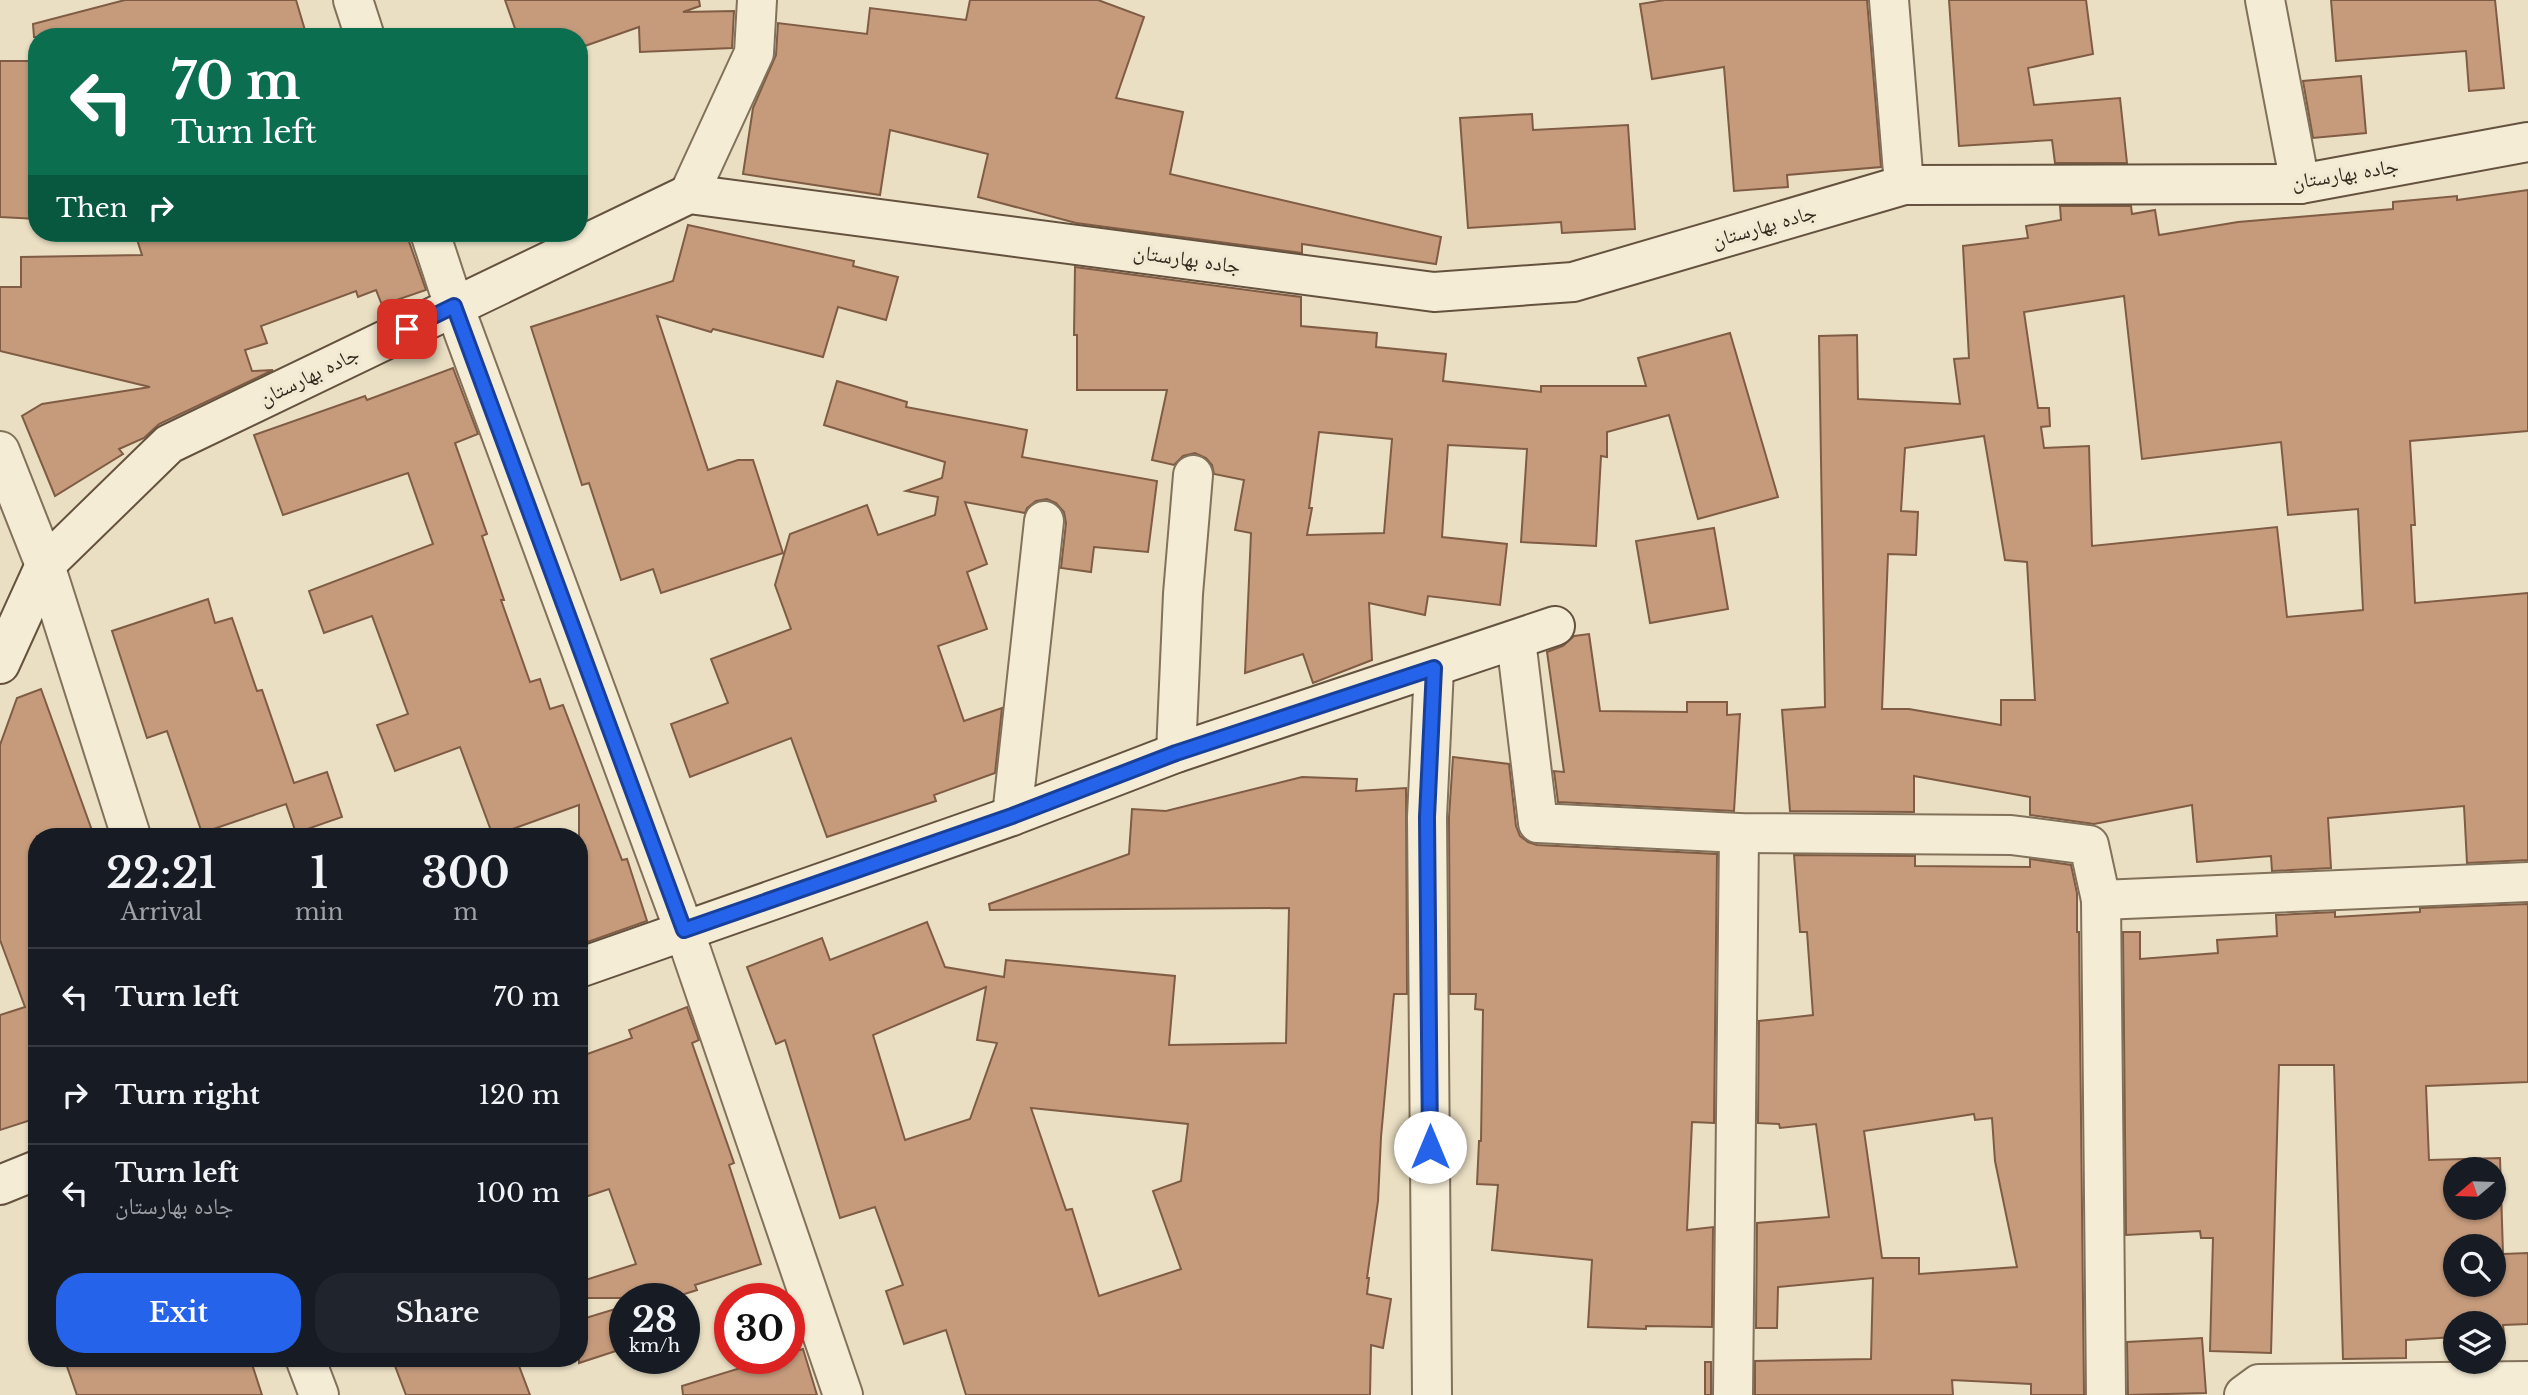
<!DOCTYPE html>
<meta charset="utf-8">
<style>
body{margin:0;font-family:"Libre Baskerville","Noto Naskh Arabic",serif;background:#20242c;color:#f1f3f6;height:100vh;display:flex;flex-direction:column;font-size:26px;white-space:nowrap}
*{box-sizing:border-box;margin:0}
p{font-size:23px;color:#9ea1a6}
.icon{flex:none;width:38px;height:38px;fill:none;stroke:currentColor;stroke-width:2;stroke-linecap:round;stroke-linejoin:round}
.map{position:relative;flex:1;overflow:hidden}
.details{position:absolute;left:28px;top:828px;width:560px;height:539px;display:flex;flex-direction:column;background:#171b24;border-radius:28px;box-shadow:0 2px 5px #0004}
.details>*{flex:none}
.banner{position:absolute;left:28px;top:28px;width:560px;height:214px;border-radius:28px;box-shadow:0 2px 5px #0004;background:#0b6e4f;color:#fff;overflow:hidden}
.needle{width:46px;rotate:251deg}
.buttons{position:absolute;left:2443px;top:1157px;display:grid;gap:14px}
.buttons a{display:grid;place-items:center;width:63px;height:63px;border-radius:50%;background:#171b24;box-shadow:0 2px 5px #0004;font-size:35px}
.speed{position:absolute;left:609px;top:1283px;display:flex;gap:14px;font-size:35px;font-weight:700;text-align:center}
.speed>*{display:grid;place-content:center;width:91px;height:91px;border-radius:50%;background:#171b24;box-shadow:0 2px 5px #0004;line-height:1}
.speed small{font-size:18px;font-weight:400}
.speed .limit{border:10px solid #d22;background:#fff;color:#111}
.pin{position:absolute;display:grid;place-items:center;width:60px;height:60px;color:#fff;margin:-30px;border-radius:14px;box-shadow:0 4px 10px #0006}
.me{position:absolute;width:77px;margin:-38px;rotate:0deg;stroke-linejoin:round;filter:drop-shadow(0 0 5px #0008)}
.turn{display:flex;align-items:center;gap:24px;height:147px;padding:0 28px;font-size:32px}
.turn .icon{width:91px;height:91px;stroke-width:2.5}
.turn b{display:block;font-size:49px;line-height:60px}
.then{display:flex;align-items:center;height:66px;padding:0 28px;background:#0003;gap:14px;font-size:26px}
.eta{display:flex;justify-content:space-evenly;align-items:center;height:119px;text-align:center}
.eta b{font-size:42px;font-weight:600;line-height:49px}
.primary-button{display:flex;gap:14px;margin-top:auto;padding:14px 28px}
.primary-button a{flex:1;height:80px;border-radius:28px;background:#2563eb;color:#fff;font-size:28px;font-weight:600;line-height:80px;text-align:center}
.primary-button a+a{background:#20242c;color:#f1f3f6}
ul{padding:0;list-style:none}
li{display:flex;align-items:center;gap:21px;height:98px;padding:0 28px;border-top:2px solid #363941}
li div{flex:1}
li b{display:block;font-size:26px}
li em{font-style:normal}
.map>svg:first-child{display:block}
.building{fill:#c59b7c;stroke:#7f5c43;stroke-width:2;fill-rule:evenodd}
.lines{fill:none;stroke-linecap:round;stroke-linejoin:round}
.street-casing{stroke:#82715b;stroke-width:42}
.secondary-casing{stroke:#64523f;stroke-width:42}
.street{stroke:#f5ecd5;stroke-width:38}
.secondary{stroke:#f5ecd5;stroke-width:38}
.route-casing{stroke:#184099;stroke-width:18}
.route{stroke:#2563eb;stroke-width:12}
.labels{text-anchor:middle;stroke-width:7;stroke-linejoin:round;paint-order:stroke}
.street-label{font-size:21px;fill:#34291e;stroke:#f2e9d2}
</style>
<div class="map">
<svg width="2528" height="1395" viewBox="0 0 2528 1395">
<rect width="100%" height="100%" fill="#eadfc3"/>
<g class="building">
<polygon points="125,0 296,0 307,37 34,37 33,24"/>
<polygon points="505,0 699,0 700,6 683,12 734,11 732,48 640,52 639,27 579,48 579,37 518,37"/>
<polygon points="970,0 1098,0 1144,17 1116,98 1183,112 1170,174 1441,237 1436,264 1302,244 1302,253 1076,223 978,197 988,154 890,130 880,195 743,174 753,108 776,55 778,23 867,34 870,8 966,20"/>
<polygon points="1665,0 1867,0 1881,167 1787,175 1788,187 1734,191 1724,67 1652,79 1640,4"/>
<polygon points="1949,0 2086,0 2093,54 2028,68 2034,105 2120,98 2127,163 2055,163 2052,140 1959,146"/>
<polygon points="2331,0 2495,0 2504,88 2469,91 2466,51 2336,61"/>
<polygon points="0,61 37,61 37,219 0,217"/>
<polygon points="2361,76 2366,133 2313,138 2303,81"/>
<polygon points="1532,114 1533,130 1628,125 1635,229 1562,233 1561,222 1468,228 1460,118"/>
<path d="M2528,190V431L2410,441L2415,525H2411L2415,603L2528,593V860L2467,863L2464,806L2328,818L2331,868L2272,871L2271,856L2197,862L2192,805L2094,824L2030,815V797L1914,776V812L1790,811L1782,710L1825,707L1819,336L1857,335L1858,399L1960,404L1954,359L1969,358L1963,246L2028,238L2026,226L2061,220L2060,206H2131L2132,214L2155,210L2159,235L2238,222L2393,209V202L2457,196V200ZM2124,296L2142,459L2281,442L2288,515L2358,509L2363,610L2287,617L2277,527L2092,546L2089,446L2044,448L2041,427L2050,426L2049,408H2038L2024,312ZM1984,436L2005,560L2027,562L2035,700H2001V725L1909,709H1882L1888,554L1916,555L1918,512L1901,511L1905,448Z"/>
<polygon points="688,225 854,261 853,266 898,277 886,320 838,307 823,357 713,329 711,332 657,316 708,470 738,460 753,460 783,553 661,593 653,569 621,580 589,483 582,485 531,327 673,281"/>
<polygon points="135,233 406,233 426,290 382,305 376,290 358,297 356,291 261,326 267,343 245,350 252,371 273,370 159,424 144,438 119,449 123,454 55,496 22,416 42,404 150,387 0,351 0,287 21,287 21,257 142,255"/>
<path d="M1075,267L1301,297V326L1377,333L1376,347L1446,354L1443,381L1541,392V386H1646L1638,358L1730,333L1778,497L1698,519L1669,415L1607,432V457L1601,456L1596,546L1521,542L1527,449L1448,445L1442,537L1507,544L1500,605L1428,596L1425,615L1369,603L1372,660L1313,683L1303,654L1245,673L1251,533L1235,530L1244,480L1214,474L1212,465L1206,458L1195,453L1183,456L1174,465L1152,460L1167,390H1077V335H1074ZM1319,432L1392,439L1384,533L1307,535L1312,508H1309Z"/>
<polygon points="453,368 478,434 455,443 487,534 482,536 504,600 501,600 530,682 540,679 550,709 563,705 622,860 627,859 647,921 579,945 579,805 493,836 460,747 395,771 377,725 408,714 372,616 324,633 309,591 433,544 408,473 283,515 254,435 365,396 367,400"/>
<polygon points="837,381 907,402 906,407 1027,430 1022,457 1157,481 1148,552 1094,547 1091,572 1061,568 1066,523 1064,512 1056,503 1047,499 1036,501 1027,508 1025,513 965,502 987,564 967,572 987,629 938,646 964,721 1002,708 995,773 934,795 936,801 827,837 791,738 690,777 671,724 728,703 711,659 791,629 775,585 790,534 867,505 878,535 935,515 938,497 906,491 942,478 945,462 824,425"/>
<polygon points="1714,528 1728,609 1650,623 1636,541"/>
<polygon points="208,599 215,623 232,618 257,691 262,690 294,783 327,772 342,817 296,833 286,804 202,833 167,731 147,738 112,631"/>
<polygon points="1589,634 1600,711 1687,712 1687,702 1727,702 1727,715 1740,714 1734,811 1558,802 1554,771 1564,772 1547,652 1563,646 1574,636"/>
<polygon points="41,689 94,836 37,836 37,1118 0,1130 0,1015 25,1007 0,940 0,745 17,698"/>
<polygon points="1453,757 1509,764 1516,826 1520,836 1528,842 1537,845 1717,854 1714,1123 1692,1122 1687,1230 1713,1227 1712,1327 1646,1326 1646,1329 1588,1327 1592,1260 1492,1250 1498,1185 1477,1184 1479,1141 1481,1141 1483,1010 1475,1009 1476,994 1450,994 1449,817"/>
<path d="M1302,777L1357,779L1356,791L1406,788L1407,994H1394L1381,1137L1378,1201L1367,1278H1369L1367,1294L1391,1299L1383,1348L1371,1345L1370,1395H966L946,1330L904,1344L886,1291L903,1285L875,1207L840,1218L785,1040L776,1044L747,967L822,938L830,960L927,922L945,967L1004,977L1006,960L1175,976L1169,1045L1286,1043L1289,908L990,910L989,904L1129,854L1132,809L1166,811ZM986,987L977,1040L997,1043L970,1119L905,1140L873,1035ZM1031,1108L1188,1124L1181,1181L1153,1191L1181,1269L1099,1296L1072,1209L1066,1210Z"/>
<path d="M1794,855L1915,856V866L2030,867V859L2071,865L2077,893V932H2079L2084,1395H2031V1384L1952,1380L1953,1395H1755V1361L1871,1359L1873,1278L1778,1287L1777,1328H1756L1757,1223L1829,1217L1816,1124L1780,1128L1779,1124L1758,1123L1759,1021L1813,1015L1807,932H1800ZM1974,1114L1975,1120L1992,1118L1995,1161L2017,1267L1919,1274V1258H1882L1864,1131Z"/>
<path d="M2528,904V1082L2426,1086L2429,1160L2500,1158L2503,1254L2528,1253V1324L2503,1325L2504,1334L2494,1335V1323H2455V1337L2406,1340V1358L2343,1359L2334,1065H2279L2271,1353L2210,1351L2213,1238H2201L2200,1231L2126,1235L2123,932H2140V959L2218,953L2217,940L2277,936L2276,915L2335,912V917L2420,912V908ZM2455,1169H2494V1208H2455ZM2455,1246H2494V1284H2455Z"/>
<polygon points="687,1007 699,1040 692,1043 734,1163 729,1165 761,1264 695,1285 697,1290 672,1298 579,1298 579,1282 636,1264 609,1189 579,1199 579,1057 632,1038 629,1030"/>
<polygon points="625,1306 625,1348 579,1363 579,1320"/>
<polygon points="2202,1338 2206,1393 2128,1395 2127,1342"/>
<polygon points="803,1349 817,1395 683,1395 682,1386 773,1358 789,1358 789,1353"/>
<polygon points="64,1358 250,1358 262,1395 77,1395"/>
<polygon points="392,1358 516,1358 530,1395 406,1395"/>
<rect x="1705" y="1362" width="6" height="33"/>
</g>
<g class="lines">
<defs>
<g id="street">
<polyline points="353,0 365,37"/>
<polyline points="1889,0 1904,185"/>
<polyline points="2265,0 2300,184"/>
<polyline points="689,194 754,53 757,0"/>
<polyline points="430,233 454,306 684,930 843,1395"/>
<polyline points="0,451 45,565 131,836"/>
<polyline points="1516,640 1538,823 1739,833 2011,835 2089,845 2101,900 2528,882"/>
<polyline points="1176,753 1183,594 1193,475"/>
<polyline points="1012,816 1044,521"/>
<polyline points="2101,900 2106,1395"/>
<polyline points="305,1358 319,1395"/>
<polyline points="1432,1395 1427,817 1434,668"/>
<polyline points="1733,1395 1739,833"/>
<polyline points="2244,1395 2259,1384 2528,1381"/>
</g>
<g id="secondary">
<polyline points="0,664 45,565 169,444 689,194 1434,292 1573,282 1904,185 2300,184 2528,142"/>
<polyline points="579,968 1012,816 1176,753 1555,626"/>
<polyline points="0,1185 37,1170"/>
</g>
</defs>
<use href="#street" class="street-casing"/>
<use href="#secondary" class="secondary-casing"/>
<use href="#street" class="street"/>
<use href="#secondary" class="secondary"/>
</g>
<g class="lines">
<defs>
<polyline id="route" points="407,329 454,306 684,930 1012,816 1176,753 1434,668 1427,817 1430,1147"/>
</defs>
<use href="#route" class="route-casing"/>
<use href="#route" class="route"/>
</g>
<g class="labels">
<g class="street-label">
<text transform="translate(2345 174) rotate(-9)" y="7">جاده بهارستان</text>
<text transform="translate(1764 226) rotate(-16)" y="7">جاده بهارستان</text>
<text transform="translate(1187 259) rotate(8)" y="7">جاده بهارستان</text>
<text transform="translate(309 376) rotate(-26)" y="7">جاده بهارستان</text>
</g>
</g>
</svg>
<div class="buttons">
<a><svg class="needle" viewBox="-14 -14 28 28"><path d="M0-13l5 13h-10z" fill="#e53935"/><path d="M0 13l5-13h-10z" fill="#9ea1a6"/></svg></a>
<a><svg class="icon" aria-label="search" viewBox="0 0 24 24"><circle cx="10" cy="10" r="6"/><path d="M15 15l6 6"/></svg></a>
<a><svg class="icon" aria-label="layers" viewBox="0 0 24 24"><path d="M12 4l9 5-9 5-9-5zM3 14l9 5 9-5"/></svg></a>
</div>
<div class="speed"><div>28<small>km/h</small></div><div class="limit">30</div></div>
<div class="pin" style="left:407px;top:329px;background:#d93025"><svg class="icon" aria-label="arrive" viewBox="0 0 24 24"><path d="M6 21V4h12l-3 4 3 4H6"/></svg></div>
<svg class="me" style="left:1430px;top:1147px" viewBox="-20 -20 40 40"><circle r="19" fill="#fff"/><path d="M0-13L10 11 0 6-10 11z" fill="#2563eb"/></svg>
<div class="banner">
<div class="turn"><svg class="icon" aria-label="left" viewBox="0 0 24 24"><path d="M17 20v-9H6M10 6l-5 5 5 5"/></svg><div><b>70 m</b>Turn left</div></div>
<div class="then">Then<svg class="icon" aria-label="right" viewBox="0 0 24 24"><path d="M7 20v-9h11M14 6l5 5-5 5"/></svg></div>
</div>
<section class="details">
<div class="eta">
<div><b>22:21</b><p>Arrival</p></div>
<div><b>1</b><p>min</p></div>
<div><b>300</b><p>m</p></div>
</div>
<ul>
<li><svg class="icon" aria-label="left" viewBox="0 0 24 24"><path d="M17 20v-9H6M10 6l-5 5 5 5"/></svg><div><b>Turn left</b></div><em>70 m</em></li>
<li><svg class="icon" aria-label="right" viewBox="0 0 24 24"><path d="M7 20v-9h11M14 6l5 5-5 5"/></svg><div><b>Turn right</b></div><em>120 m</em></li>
<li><svg class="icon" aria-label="left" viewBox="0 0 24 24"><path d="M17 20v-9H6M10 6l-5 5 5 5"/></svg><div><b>Turn left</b><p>جاده بهارستان</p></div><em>100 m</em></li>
</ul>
<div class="primary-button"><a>Exit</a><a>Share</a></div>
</section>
</div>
